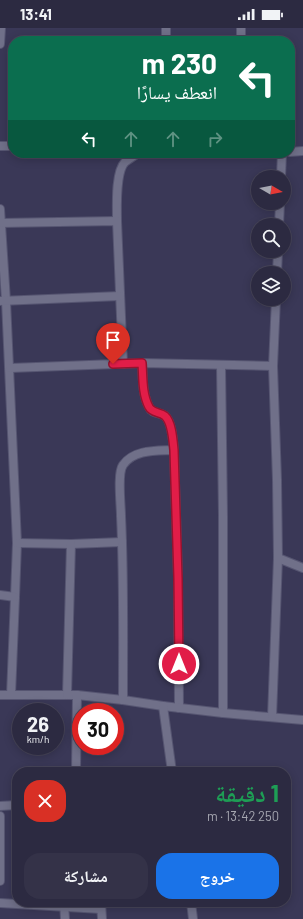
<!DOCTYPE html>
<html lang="ar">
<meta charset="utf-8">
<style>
body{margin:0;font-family:Barlow,"Noto Naskh Arabic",sans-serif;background:#343248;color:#f1f3f6;direction:rtl;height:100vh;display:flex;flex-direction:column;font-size:15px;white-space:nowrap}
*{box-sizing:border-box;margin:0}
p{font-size:13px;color:#a6a7b1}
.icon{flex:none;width:22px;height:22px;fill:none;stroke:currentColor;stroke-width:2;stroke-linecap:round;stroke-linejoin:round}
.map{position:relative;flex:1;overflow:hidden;direction:ltr}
.sheet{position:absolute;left:12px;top:739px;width:279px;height:140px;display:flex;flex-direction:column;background:#2c2a41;border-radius:16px;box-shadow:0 2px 10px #0003,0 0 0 1px #48465a;direction:rtl}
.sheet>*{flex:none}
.hud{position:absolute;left:8px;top:8px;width:287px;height:122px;border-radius:16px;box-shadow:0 2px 10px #0003,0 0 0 1px #48465a;direction:rtl;background:#0b6e4f;color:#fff;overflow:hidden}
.needle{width:26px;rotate:99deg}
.buttons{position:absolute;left:251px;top:142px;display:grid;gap:8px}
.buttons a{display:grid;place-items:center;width:40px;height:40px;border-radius:50%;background:#2c2a41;box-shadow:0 2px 10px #0003,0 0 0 1px #48465a;font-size:20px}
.speed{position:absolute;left:12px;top:675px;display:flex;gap:8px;font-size:20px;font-weight:700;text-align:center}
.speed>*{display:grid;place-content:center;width:52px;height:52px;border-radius:50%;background:#2c2a41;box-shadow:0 2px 10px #0003,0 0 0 1px #48465a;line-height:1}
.speed small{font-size:10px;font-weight:400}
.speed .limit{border:6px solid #d22;background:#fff;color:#111}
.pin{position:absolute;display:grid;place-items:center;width:34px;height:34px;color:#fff;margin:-41px -17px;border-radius:50% 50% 50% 0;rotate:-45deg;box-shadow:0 0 4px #0007}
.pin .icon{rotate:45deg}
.me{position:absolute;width:44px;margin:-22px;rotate:0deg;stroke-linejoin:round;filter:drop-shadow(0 0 3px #0008)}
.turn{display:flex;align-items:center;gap:14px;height:84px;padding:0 12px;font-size:18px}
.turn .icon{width:52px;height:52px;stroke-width:2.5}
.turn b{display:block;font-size:28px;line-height:34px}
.lanes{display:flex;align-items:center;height:38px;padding:0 12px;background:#0003;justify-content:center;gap:20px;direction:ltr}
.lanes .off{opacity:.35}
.round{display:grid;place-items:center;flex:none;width:42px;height:42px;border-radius:16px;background:#343248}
.headline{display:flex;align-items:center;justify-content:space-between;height:68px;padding:0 12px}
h1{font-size:24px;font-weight:700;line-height:30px;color:#1e9e55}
.button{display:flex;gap:8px;margin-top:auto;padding:8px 12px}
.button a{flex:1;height:46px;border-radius:16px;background:#1a73e8;color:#fff;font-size:16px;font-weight:700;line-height:46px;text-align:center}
.button a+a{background:#343248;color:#f1f3f6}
.status{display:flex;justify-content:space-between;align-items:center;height:28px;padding:0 20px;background:#2c2a41;direction:ltr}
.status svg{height:11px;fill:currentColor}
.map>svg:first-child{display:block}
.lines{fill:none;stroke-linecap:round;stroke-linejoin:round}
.minor-casing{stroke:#565571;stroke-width:10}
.minor{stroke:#707089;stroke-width:8}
.route-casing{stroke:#92132f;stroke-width:10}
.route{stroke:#e11d48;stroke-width:7}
</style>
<div class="status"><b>13:41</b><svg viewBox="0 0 49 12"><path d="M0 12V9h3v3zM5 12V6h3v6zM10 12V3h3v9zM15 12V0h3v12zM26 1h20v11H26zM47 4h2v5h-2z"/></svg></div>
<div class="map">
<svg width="303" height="891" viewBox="0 0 303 891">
<rect width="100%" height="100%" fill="#3a3857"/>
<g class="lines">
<defs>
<g id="minor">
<polyline points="166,13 166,0"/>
<polyline points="241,13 241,0"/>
<polyline points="0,16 1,0"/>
<polyline points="0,118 13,118"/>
<polyline points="290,124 303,123"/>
<polyline points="253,125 256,125"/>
<polyline points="281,149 282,125"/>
<polyline points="0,181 6,273 17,515 15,569 11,667"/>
<path d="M117,193C117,179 115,144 125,134C129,131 134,128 138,125"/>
<polyline points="0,195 117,193 123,336"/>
<polyline points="279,197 280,175"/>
<polyline points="277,245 278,223"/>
<polyline points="0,273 120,268"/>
<path d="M142,335C143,349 142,366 149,379C152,386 160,384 165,388C172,394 173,413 174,422L178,549L179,680"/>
<polyline points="221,337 223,488 223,685"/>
<polyline points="10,340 142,335 273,338"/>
<polyline points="17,515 71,516 122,514"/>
<polyline points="278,530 303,540"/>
<polyline points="0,567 15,569"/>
<polyline points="0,667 77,667 123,672 163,678 223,685 303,692"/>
<polyline points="67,667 71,516"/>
<path d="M123,672C123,610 124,549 121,488C121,477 117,445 123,437C134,421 157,423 174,422"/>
<polyline points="163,678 172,744"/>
<polyline points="272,689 278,530 277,452 273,338 276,271"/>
<polyline points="76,744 77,667"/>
<polyline points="0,778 17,777"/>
<polyline points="0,788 0,853"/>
<polyline points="101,874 102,891"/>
<polyline points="191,874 193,891"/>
<polyline points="0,875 101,881"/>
<polyline points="64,875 65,891"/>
</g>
</defs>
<use href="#minor" class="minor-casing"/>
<use href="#minor" class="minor"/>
</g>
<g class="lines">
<defs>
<path id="route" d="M113,336L142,335C143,349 142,366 149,379C152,385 160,384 165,388C172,394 173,413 174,422L178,550L179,636"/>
</defs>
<use href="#route" class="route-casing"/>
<use href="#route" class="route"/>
</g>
</svg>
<div class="buttons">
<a><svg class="needle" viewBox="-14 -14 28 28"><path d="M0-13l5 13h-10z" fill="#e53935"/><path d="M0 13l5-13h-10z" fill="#a6a7b1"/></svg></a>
<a><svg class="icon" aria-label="search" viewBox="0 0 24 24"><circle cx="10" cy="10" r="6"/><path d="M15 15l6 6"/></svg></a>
<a><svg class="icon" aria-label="layers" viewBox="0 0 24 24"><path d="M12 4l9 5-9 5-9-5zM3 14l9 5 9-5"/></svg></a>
</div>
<div class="speed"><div>26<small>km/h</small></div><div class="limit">30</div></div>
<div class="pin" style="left:113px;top:336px;background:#d93025"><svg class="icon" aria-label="arrive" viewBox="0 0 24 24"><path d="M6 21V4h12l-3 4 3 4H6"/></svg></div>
<svg class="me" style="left:179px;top:636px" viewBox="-20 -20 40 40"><circle r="17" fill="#e11d48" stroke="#fff" stroke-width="3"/><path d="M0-11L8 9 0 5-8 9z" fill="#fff"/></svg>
<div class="hud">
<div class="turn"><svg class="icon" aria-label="left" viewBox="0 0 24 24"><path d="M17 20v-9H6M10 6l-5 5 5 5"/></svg><div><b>230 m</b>انعطف يسارًا</div></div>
<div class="lanes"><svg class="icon" aria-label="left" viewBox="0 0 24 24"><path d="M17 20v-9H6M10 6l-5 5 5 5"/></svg><svg class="icon off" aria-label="ahead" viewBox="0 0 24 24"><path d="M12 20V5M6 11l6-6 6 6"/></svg><svg class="icon off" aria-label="ahead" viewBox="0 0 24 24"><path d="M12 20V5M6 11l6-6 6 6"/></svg><svg class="icon off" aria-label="right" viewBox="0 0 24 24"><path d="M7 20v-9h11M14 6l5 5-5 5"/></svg></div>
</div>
<section class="sheet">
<div class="headline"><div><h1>1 دقيقة</h1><p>250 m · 13:42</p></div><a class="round" style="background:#d93025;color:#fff"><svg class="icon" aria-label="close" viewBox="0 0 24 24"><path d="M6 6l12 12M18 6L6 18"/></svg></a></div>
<div class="button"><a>خروج</a><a>مشاركة</a></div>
</section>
</div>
